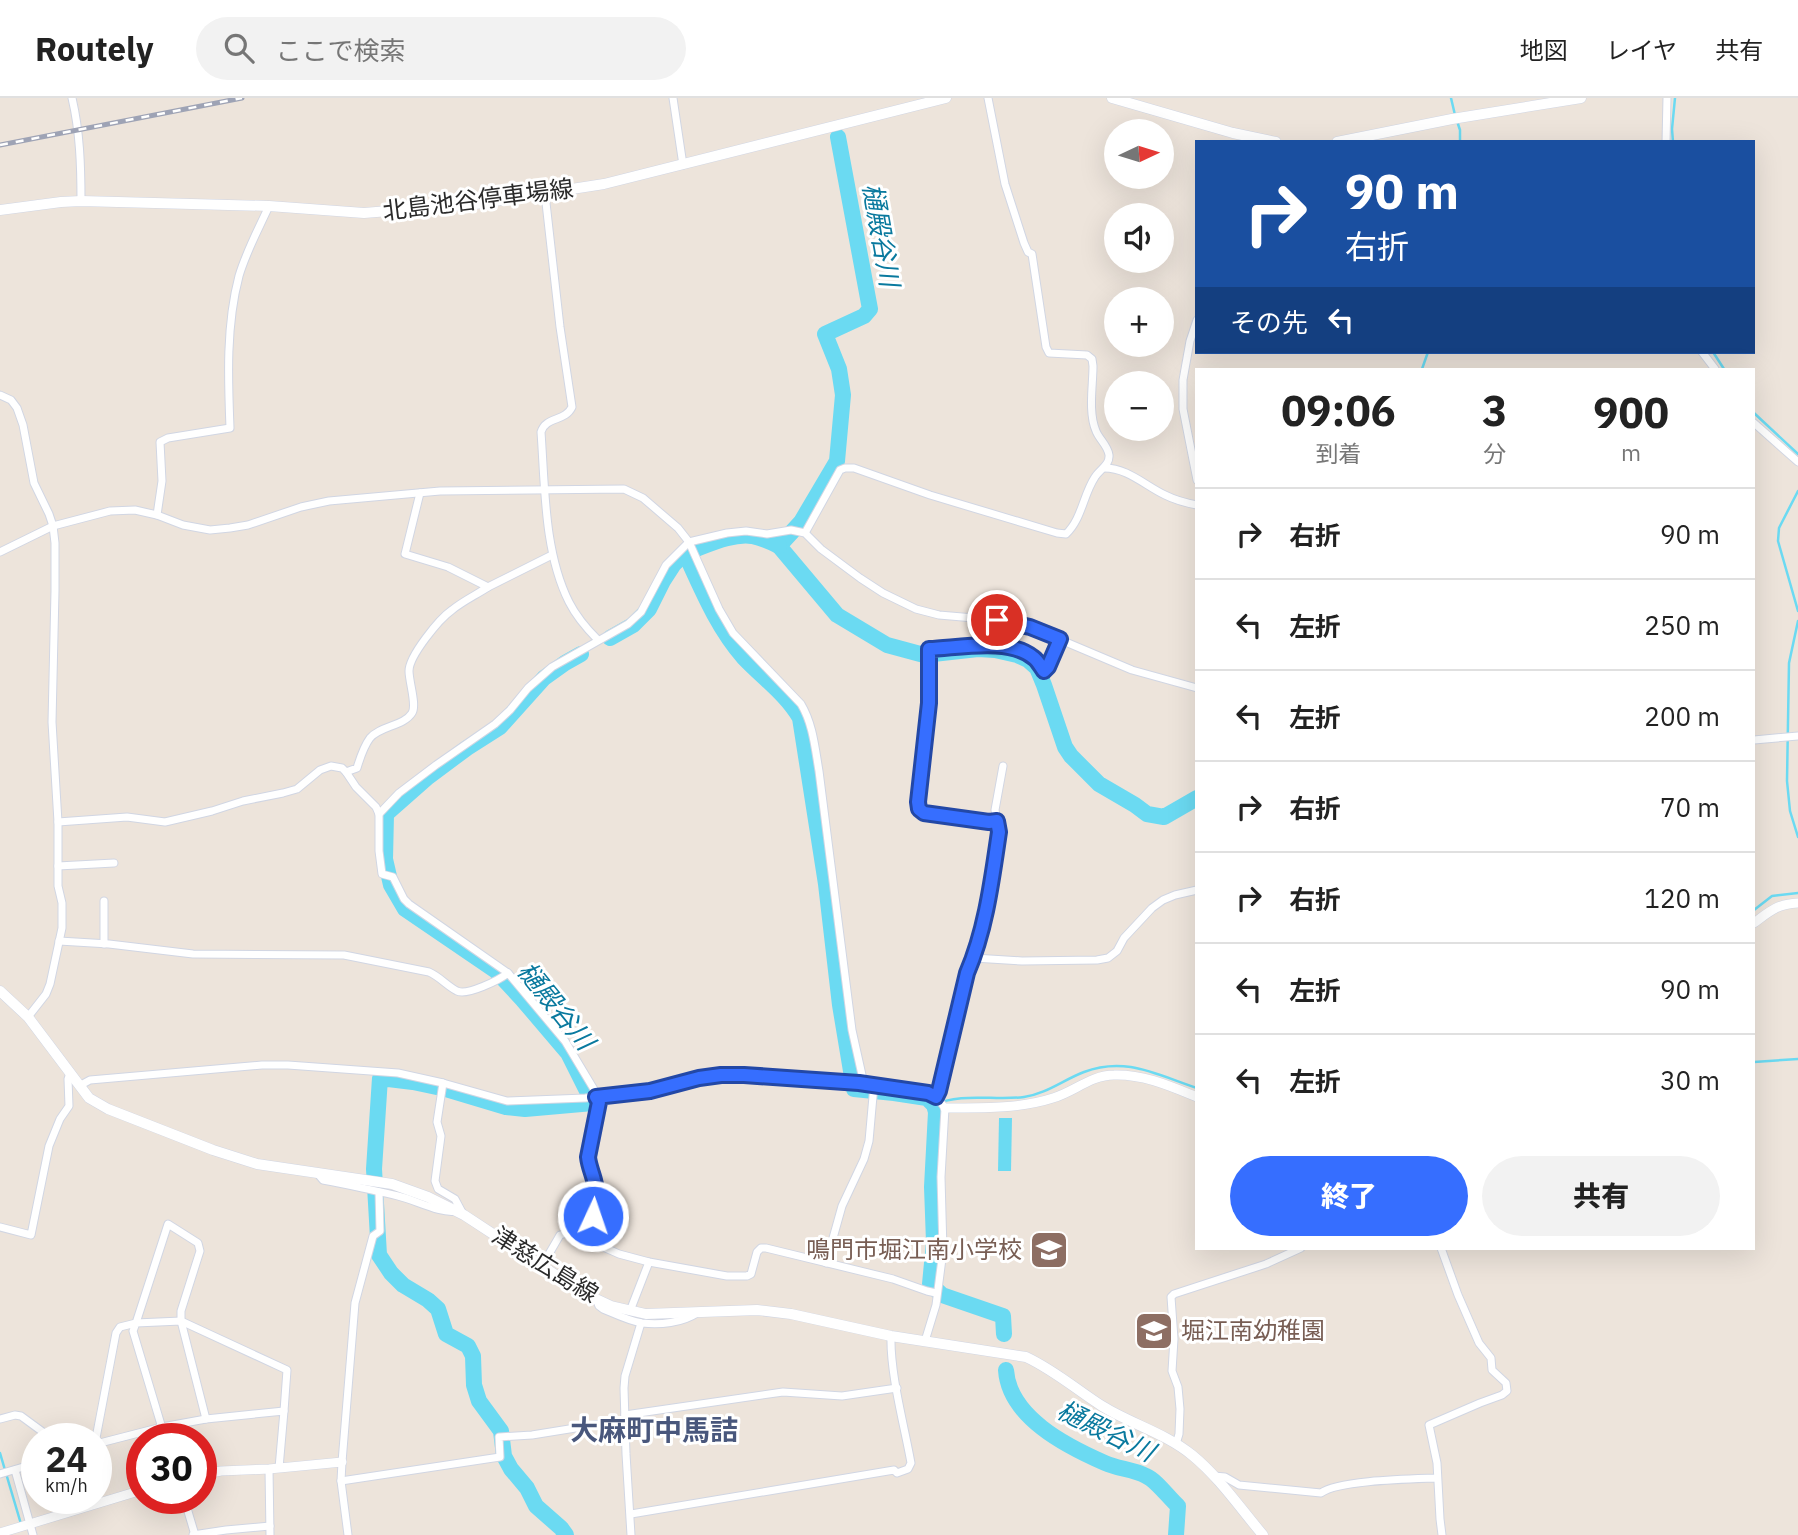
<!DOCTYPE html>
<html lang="ja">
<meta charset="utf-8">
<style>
body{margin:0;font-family:"IBM Plex Sans","Noto Sans JP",sans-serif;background:#f2f2f2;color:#222;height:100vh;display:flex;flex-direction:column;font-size:26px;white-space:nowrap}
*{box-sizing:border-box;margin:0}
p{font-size:23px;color:#767676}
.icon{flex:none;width:38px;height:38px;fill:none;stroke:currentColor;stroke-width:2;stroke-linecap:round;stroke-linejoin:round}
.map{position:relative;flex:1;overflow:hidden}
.details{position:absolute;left:1195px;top:270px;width:560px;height:882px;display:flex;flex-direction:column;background:#fff;border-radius:0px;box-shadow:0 7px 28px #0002}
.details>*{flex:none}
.hud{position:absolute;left:1195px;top:42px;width:560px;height:214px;border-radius:0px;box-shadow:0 7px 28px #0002;background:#1a4fa0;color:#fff;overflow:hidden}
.needle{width:46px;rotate:86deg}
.tools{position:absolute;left:1104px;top:21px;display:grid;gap:14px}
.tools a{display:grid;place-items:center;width:70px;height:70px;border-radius:50%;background:#fff;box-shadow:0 7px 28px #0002;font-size:35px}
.speed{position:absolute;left:21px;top:1325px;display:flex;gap:14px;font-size:35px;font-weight:700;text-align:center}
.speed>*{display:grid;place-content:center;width:91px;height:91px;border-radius:50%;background:#fff;box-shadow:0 7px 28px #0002;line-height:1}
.speed small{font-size:18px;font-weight:400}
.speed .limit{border:10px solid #d22;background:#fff;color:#111}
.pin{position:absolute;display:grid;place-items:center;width:60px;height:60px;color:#fff;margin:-30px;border:4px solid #fff;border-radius:50%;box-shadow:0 2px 7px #0007}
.me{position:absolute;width:77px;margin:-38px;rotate:3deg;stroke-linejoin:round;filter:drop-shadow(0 0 5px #0008)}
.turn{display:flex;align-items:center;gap:24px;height:147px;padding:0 35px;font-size:32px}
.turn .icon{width:91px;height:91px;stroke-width:2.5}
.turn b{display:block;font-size:49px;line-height:60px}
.then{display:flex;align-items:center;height:66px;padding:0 35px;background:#0003;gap:14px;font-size:26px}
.eta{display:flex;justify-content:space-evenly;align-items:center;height:119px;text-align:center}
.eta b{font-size:42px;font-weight:800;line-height:49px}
.cta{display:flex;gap:14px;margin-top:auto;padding:14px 35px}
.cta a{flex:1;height:80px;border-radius:42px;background:#366eff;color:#fff;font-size:28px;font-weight:800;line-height:80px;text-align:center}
.cta a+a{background:#f2f2f2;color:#222}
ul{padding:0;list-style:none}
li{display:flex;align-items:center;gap:21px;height:91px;padding:0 35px;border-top:2px solid #e0e0e0}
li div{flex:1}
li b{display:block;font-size:26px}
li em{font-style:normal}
header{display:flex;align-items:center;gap:42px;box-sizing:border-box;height:98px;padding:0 35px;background:#fff;border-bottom:2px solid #e0e0e0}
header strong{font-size:33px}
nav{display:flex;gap:38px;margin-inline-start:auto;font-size:24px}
.search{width:490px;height:63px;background:#f2f2f2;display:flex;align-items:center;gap:18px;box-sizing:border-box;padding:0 24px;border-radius:38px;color:#767676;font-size:26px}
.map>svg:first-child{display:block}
.water{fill:#6bdaf2}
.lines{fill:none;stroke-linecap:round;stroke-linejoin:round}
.stream{stroke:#6bdaf2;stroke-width:2.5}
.river{stroke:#6bdaf2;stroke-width:16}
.minor-casing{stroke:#d1d6e3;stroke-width:9}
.tertiary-casing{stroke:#d1d6e3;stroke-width:10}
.secondary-casing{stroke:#d1d6e3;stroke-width:11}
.minor{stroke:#fff;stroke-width:7}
.tertiary{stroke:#fff;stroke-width:9}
.secondary{stroke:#fff;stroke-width:10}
.rail-casing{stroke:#9ea3b5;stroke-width:5}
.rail{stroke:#fff;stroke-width:2.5;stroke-dasharray:8;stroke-linecap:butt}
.route-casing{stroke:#2348a6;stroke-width:18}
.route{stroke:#366eff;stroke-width:12}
.labels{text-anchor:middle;stroke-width:6;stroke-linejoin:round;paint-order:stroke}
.street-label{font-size:24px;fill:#2a2a2a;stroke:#fff}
.education-label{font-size:24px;fill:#785e54;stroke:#fff;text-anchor:end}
.water-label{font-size:26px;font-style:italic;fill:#09799e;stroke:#fff}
.quarter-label{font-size:28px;font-weight:bold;fill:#49577c;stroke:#fff}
</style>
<header>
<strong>Routely</strong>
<div class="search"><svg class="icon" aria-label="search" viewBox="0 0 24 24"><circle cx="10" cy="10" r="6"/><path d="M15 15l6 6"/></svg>ここで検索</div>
<nav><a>地図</a><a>レイヤ</a><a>共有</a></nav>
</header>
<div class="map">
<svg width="1798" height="1437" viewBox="0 0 1798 1437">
<rect width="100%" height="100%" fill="#ede4db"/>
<polygon class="water" points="999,1020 1012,1020 1011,1073 998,1073"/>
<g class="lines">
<g class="stream">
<polyline points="1451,0 1455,17"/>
<polyline points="1457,23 1460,32 1460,44"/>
<polyline points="1673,44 1672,31 1675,0"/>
<polyline points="1713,254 1724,271"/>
<polyline points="1422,271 1428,254"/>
<polyline points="1754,315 1798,356"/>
<polyline points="1798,393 1779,430 1778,443 1798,513"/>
<polyline points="1798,523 1789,565 1787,683 1790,713 1798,739"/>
<polyline points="1754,812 1772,798 1798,795"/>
<polyline points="1754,964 1798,961"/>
<path d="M934,1007C961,994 995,1003 1024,999C1046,996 1063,982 1084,974C1126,958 1157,977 1197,990"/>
<polyline points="0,1355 21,1426"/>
</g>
<g class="river">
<polyline points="838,39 870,211 864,218 825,236 839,271 843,297 837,363 801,424 779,448 837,517 887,547 924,557 978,551 995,552 1017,557 1028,562 1037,570 1044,587 1065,649 1071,658 1099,686 1135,707 1147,716 1164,719 1197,700"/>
<path d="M779,448C771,444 762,440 752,438C731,435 706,448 685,455C702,492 717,529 744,560C763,580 786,596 800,620L826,786L840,907L854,991L894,995L927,1000L934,1007L936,1014L932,1089L934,1144L930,1186L942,1197L1003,1218L1004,1236"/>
<polyline points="610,540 633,527 649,511 663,483 674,466 685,455"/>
<path d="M1006,1272C1009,1319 1066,1348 1105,1365C1118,1371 1133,1371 1146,1378C1156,1382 1169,1400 1178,1408L1176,1437"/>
<polyline points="566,1437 561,1430 536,1408 527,1390 511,1371 504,1358 501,1333 479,1303 474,1287 473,1258 468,1248 446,1236 438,1211 428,1202 403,1187 391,1175 379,1157 374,1071 380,980 413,984 446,991 506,1009 525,1011 593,1005 568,955 522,901 496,873 405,811 391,787 385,761 386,716 428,679 467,650 500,629 544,580 565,565 581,556"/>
</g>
<defs>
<g id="minor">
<path d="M72,0C80,34 81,68 81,103"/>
<polyline points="673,0 683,67"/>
<polyline points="1666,44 1667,0"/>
<path d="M545,96L560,229L572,309C565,324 546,318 541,334C545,389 544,454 569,504C576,518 587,531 598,542"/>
<polyline points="1197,222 1190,243 1183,282 1183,311 1197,382"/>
<polyline points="1702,254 1715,271"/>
<polyline points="0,297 11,302 17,310 23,327 34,385 49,416 53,428 55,445 55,493 52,624 58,724 58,788 62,805 62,830 50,886 46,896 28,919"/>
<polyline points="1754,325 1798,364"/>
<path d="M1104,370C1128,370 1144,387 1165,397C1175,402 1186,405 1197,407"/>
<path d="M157,417L162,383L160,344L168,340L230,330C228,280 226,227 239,178C246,154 259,130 269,108"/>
<path d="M805,435L840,372L845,370H854L930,397L1057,435L1066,436C1082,421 1083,397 1095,379C1100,371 1110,367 1109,357C1108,348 1099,341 1096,333C1088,314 1093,288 1093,268L1092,261L1087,257L1049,255L1046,249L1032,156L1028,154L1024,145L1005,86L988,0"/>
<path d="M0,454L53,428L110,413L135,412L157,417L183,427L210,432L230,430L248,427L301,409L329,403L440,393L624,391L643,400L678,430L689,444L719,511L733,535L801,606C813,626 815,650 819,673L852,932L864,986"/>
<polyline points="488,489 552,457"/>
<polyline points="1754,642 1798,638"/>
<path d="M1003,668L995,712L997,723L989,724L924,715L919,711L918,704L929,605V551C959,550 1009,539 1034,560C1038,563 1041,569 1044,573L1048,569L1060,541"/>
<path d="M346,674L357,670C360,660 364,648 370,640C380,628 404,628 412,615C417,607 409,584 409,573C409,558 439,521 452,512C463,503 476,497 488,489L448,469L405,456L420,395"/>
<polyline points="58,724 127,719 165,724 212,713 243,703 283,695 297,691 320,672 331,668 342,670 346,674 356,689 376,709 379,716"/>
<polyline points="58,768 114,765"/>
<polyline points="104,803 104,846"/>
<path d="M59,843L109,846L193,856L344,857L429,874C440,879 446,887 457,893C467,898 499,882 508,875L565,943L595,993L599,1004L588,1059C589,1069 593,1077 595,1086C599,1105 591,1123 585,1141L567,1135L560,1137L542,1168"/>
<polyline points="974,860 1022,863 1097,862 1108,860 1117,853 1124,840 1152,810 1163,802 1175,797 1197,792"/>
<polyline points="508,875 409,806 404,801 393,779 382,776 379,753 379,716 399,695 436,667 495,626 510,612 528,590 552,569 628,526 641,514 666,467 689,444 727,435 746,433 767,436 791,432 805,435 821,451 860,480 883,495 916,511 939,517 997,522 1030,529 1132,572 1197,590"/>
<polyline points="443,985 437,1024 441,1038 435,1083 438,1091 455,1101 463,1116"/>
<polyline points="79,988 90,982 262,967 288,967 398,975 443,985 507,1003 585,1000 627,996 650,993 699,980 721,977 744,977 859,985 928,995 938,1001 945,1010 941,1079 943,1153 936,1207 925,1243"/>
<path d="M936,999L939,993L967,875C986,831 992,781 999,734L997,723"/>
<path d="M318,1076L323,1082C348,1087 374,1092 398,1098C415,1102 441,1116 456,1113"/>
<polyline points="0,1129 31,1137 49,1048 60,1021 69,1008 68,981 70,975"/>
<polyline points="585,1141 619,1156 649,1164 727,1178 747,1178 751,1176 757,1154 761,1150 766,1150 893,1181 927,1193 936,1195"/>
<polyline points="1441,1150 1458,1197 1479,1245 1491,1260 1492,1272 1506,1285 1507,1293 1502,1297 1480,1305 1429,1327 1437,1365 1440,1421 1442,1437"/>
<polyline points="826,1165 842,1108 864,1061 869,1043 874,987"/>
<path d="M596,1201L599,1208L603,1211C615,1216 629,1223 642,1225C660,1227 682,1225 697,1215"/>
<polyline points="630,1213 649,1164"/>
<polyline points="625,1317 783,1294 842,1298 897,1290"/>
<polyline points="0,1321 15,1317 21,1318 51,1340"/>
<polyline points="96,1340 116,1235 120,1229 136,1225 168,1126 198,1145 200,1153 181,1213 181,1223 206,1321"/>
<polyline points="165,1340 133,1233 136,1225 181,1223 287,1272 284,1313"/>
<polyline points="96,1346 162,1329 206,1321 284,1313 279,1370"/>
<polyline points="1176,1346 1179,1336 1180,1311 1178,1289 1172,1273 1174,1241 1171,1199 1174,1196 1266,1166 1301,1150"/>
<polyline points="269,1371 270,1437"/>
<polyline points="15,1372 33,1437"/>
<polyline points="0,1376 37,1365"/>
<path d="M1214,1378L1225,1379L1239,1387L1321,1395C1338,1382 1413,1381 1437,1380"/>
<polyline points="341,1383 500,1359 499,1339 532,1337 625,1322"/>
<polyline points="184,1400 195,1437"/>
<path d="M631,1416L894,1372L897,1375L908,1371L911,1365C904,1326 890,1276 891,1238"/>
<polyline points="193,1437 226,1432 270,1428"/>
<polyline points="348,1437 341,1383 342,1364 355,1205 373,1138 380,1133 379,1094"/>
<polyline points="631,1437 626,1356 624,1290 625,1278 641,1225"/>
</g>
<g id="tertiary">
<path d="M1754,825C1770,813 1777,806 1798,805"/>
<path d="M945,1010C981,1010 1019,1011 1053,1000C1074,994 1091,977 1114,977C1143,976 1170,988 1197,999"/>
<polyline points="201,1377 221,1373 269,1371 342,1364"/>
<polyline points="0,1435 142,1392"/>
</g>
<g id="secondary">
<polyline points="1112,0 1233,35 1276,44"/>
<polyline points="1337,44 1452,21 1581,0"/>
<polyline points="0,112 61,104 81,103 269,108 364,115 475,106 604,86 946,0"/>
<path d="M0,893L28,919L89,1000L108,1011L213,1052L257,1066L392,1086L428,1099L464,1117L574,1189L596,1201L611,1208L646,1216L757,1212L791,1216L891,1238L1026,1259C1054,1272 1077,1292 1102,1308C1131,1326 1165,1335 1192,1357C1219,1379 1240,1410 1263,1437"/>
</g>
</defs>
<use href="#minor" class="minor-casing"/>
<use href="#tertiary" class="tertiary-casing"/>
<use href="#secondary" class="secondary-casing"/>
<use href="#minor" class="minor"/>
<use href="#tertiary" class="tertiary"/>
<use href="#secondary" class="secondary"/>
<defs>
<polyline id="rail" points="0,47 242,0"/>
</defs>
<use href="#rail" class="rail-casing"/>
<use href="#rail" class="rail"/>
</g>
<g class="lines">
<defs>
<path id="route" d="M593,1118C595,1106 598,1095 594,1082C592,1074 589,1068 588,1059L599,1004L596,999L650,993L699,980L721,977H744L859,985L928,995L936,999L939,993L967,875C986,831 992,781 999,734L997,723L989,724L924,715L919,711L918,704L929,605V551C959,550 1009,539 1034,560C1038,563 1041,569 1044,573L1048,569L1060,541L1030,529L997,522"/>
</defs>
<use href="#route" class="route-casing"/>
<use href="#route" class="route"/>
</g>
<defs>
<symbol id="school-square" viewBox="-11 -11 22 22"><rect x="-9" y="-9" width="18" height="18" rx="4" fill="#8d6e63" stroke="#fff"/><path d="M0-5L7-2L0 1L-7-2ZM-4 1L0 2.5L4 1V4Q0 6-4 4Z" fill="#fff"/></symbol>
</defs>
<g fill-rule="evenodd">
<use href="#school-square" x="1027" y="1130" width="44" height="44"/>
<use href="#school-square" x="1132" y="1211" width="44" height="44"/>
</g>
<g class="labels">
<g class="street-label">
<text transform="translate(478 102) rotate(-7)" y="8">北島池谷停車場線</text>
<text transform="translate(545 1167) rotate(32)" y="8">津慈広島線</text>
</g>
<g class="education-label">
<text x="1022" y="1160">鳴門市堀江南小学校</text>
<text x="1181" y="1241" text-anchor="start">堀江南幼稚園</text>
</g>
<g class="water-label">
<text transform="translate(881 137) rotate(80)" y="9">樋殿谷川</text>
<text transform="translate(556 908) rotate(51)" y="9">樋殿谷川</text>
<text transform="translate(1106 1333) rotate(26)" y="9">樋殿谷川</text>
</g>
<g class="quarter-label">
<text x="654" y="1342">大麻町中馬詰</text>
</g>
</g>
</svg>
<div class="tools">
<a><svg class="needle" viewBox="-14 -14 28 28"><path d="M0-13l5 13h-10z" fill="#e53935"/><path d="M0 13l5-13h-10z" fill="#767676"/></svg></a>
<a><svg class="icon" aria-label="sound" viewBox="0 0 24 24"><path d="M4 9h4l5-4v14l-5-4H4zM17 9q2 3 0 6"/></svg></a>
<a>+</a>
<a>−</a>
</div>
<div class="speed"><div>24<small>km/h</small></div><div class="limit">30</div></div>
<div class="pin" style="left:997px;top:522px;background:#d93025"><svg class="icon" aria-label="arrive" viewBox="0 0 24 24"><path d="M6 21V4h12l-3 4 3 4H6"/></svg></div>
<svg class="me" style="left:593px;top:1118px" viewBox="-20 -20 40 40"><circle r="17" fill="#366eff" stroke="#fff" stroke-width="3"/><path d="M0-11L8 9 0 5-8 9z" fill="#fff"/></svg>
<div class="hud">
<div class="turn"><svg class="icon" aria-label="right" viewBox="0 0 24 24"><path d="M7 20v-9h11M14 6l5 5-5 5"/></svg><div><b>90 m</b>右折</div></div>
<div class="then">その先<svg class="icon" aria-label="left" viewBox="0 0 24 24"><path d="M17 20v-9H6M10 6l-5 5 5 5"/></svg></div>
</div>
<section class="details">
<div class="eta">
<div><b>09:06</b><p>到着</p></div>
<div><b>3</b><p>分</p></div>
<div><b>900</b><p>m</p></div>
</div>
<ul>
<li><svg class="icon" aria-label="right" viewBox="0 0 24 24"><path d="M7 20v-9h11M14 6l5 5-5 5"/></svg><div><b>右折</b></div><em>90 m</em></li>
<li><svg class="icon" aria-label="left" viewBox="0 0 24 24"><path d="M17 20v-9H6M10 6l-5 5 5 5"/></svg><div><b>左折</b></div><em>250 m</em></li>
<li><svg class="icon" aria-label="left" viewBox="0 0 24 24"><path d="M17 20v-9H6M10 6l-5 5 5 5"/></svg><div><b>左折</b></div><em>200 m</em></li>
<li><svg class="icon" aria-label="right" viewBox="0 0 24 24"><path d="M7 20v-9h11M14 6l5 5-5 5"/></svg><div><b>右折</b></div><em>70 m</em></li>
<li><svg class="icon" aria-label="right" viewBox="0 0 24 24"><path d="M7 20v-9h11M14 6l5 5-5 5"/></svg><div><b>右折</b></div><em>120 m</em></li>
<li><svg class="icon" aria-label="left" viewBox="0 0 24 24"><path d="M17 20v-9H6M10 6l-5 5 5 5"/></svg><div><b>左折</b></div><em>90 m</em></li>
<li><svg class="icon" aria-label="left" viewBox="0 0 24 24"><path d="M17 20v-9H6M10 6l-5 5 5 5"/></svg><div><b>左折</b></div><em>30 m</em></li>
</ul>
<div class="cta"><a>終了</a><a>共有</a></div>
</section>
</div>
